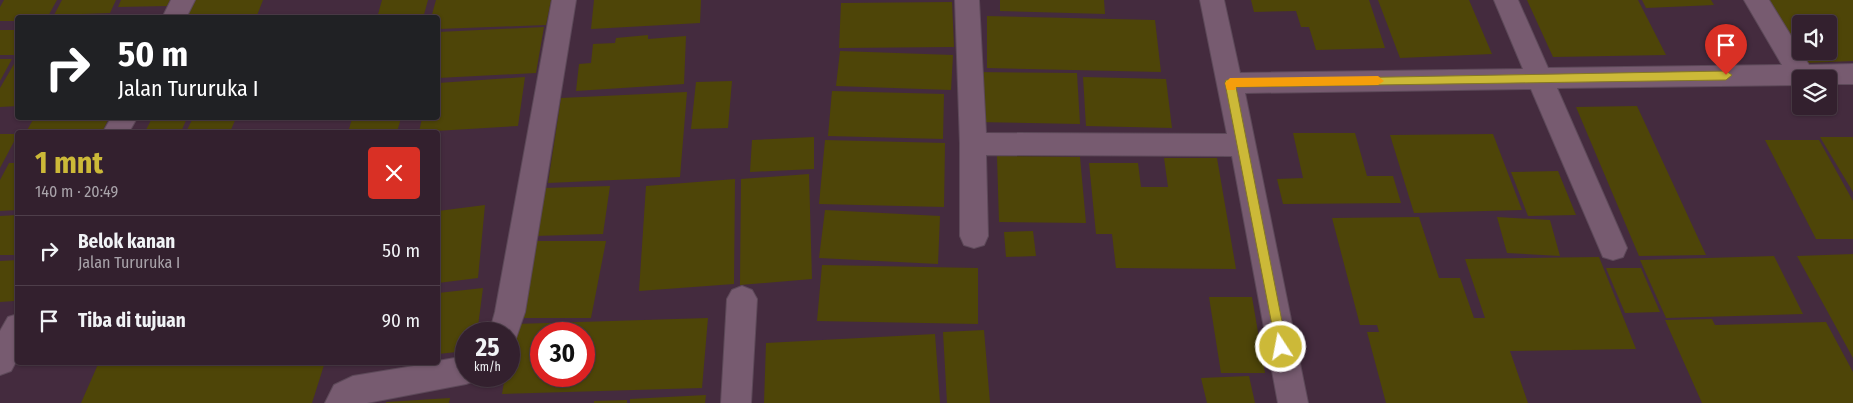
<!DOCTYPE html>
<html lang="id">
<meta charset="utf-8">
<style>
body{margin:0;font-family:"Fira Sans Condensed",sans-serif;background:#3b2836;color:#f1f3f6;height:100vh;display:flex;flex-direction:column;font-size:19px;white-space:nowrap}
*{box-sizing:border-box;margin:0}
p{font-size:16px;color:#a9a3aa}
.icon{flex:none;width:28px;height:28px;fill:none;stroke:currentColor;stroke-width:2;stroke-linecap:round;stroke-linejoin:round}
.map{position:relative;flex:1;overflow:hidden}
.panel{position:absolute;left:15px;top:130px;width:425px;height:235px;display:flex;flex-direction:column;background:#33202e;border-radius:5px;box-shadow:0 1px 4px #0004,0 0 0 1px #4e3e4a}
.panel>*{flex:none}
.hud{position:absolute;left:15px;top:15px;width:425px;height:105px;border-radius:5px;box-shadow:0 1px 4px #0004,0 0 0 1px #4e3e4a;background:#202124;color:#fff;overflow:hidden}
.buttons{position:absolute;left:1792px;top:15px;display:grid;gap:10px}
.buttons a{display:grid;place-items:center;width:45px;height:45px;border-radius:5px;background:#33202e;box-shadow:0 1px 4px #0004,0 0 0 1px #4e3e4a;font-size:25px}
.speed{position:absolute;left:455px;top:322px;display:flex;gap:10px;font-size:25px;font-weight:700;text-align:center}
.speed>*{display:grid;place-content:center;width:65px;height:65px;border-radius:50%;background:#33202e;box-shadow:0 1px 4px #0004,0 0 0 1px #4e3e4a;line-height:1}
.speed small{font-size:12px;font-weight:400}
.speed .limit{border:8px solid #d22;background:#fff;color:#111}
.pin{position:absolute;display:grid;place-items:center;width:42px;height:42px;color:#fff;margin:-51px -21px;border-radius:50% 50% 50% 0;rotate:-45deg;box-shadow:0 0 5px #0007}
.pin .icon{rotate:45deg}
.me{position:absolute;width:55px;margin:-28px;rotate:349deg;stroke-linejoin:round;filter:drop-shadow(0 0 4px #0008)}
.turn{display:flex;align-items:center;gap:18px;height:105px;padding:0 20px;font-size:22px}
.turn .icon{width:65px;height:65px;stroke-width:2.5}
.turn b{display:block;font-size:35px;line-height:42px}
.round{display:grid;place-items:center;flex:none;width:52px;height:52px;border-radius:5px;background:#3b2836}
.headline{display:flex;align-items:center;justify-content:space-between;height:85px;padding:0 20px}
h1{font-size:30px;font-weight:700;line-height:38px;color:#ccb938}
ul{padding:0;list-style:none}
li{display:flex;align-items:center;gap:15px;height:70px;padding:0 20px;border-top:1px solid #4e3e4a}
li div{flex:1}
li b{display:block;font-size:19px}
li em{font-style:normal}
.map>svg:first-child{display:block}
.building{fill:#4e4508;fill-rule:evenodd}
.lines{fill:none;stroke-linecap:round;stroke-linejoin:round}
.street-casing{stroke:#5d4959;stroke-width:2}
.street{fill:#775b70;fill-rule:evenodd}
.route{fill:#ccb938;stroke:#857824}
.slow{fill:#f59e0b}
</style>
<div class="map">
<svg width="1853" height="403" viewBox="0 0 1853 403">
<rect width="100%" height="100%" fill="#442b3e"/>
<g class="building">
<polygon points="4,0 57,0 47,18 18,18 18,21 0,21 0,7"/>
<polygon points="62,0 116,0 110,13 54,15"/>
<polygon points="121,0 170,0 167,6 118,7"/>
<polygon points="193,0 263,0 256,18 186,18"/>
<polygon points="382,0 428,0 423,18 377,18"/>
<polygon points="436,0 551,0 546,25 438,29 438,18 431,18"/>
<polygon points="594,0 701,0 700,23 591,29"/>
<polygon points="1000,0 1104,0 1105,14 1000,11"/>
<polygon points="1251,0 1369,0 1385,48 1316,50 1309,27 1301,27 1296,11 1254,12"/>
<polygon points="1378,0 1469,0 1492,54 1400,58"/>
<polygon points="1527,0 1638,0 1666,55 1553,57"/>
<polygon points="1642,0 1711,0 1714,5 1646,8"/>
<path d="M1765,0H1853V61L1804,63ZM1801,24H1829V51H1801Z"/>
<polygon points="952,2 954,47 839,48 841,3"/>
<polygon points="987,16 1155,20 1161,72 987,68"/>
<polygon points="544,27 536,73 438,78 438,32"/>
<polygon points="0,30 18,30 18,48 14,55 0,55"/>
<polygon points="648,35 648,39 686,36 684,84 576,91 579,64 591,63 593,44 615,43 616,38"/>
<polygon points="840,51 953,55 951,90 836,86"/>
<polygon points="18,57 18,106 0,107 0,88"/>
<polygon points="0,59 12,59 0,81"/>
<polygon points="973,72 1077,73 1080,124 974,122"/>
<polygon points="525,77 518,126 419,132 422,118 438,118 438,83"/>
<polygon points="1083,77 1166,79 1172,128 1086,126"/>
<polygon points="732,81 728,128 691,129 696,82"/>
<polygon points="832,91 944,94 943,139 828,136"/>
<polygon points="687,92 680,177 548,183 561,98"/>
<polygon points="1637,106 1706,255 1639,256 1576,107"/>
<polygon points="34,118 109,118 102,132 26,132"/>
<polygon points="152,118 187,118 181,132 145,132"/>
<polygon points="193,118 236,118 230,132 186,132"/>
<polygon points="401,118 397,132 348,132 352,119"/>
<polygon points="1293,133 1355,133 1367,176 1393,176 1401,203 1283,204 1277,179 1303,178"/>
<polygon points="0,134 18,134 0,168"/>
<polygon points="1493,134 1522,210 1414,213 1390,135"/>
<polygon points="814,137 814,169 750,172 752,140"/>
<polygon points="1820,137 1853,137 1853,192"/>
<polygon points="825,140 945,143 944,207 819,204"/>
<polygon points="1765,140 1819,140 1853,201 1853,239 1816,239"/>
<polygon points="997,156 1080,157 1086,223 999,222"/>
<polygon points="1164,158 1217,158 1236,269 1116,268 1112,234 1096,234 1089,163 1138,163 1141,187 1168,187"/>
<polygon points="9,163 18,163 18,210 0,211 0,180"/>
<polygon points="1558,171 1576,215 1528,216 1511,172"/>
<polygon points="809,174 812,279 740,285 741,179"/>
<polygon points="735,179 734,284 639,291 646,186"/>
<polygon points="610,186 603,234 534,236 543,188"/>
<polygon points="485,205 478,278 438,283 438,211"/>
<polygon points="825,210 940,216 938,264 819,258"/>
<polygon points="18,215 18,255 0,255 0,216"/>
<polygon points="1419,217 1439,278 1460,278 1474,318 1485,318 1465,259 1599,257 1636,349 1510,351 1528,403 1386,403 1367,332 1379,332 1377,325 1360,325 1332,218"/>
<polygon points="1497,217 1550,220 1560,256 1507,253"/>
<polygon points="1033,231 1036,256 1006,257 1004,232"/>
<polygon points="535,241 606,241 591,318 517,318"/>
<polygon points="1853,254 1853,358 1797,256"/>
<polygon points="1774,256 1803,314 1666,318 1640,260"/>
<polygon points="18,260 18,294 14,301 0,302 0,261"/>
<polygon points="822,265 978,268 978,324 817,321"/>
<polygon points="1606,268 1641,268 1660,312 1625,313"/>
<polygon points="483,288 477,334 466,334 466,351 438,354 438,293"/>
<polygon points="1209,297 1252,297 1265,373 1221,373"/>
<path d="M708,318L702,388L502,394L505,376H509V358L515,324ZM541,334H584V376H541Z"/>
<polygon points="1712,319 1715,325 1826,322 1853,372 1853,403 1702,403 1665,320"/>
<polygon points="984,330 990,403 947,403 943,332"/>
<polygon points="935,334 940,403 764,403 766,343"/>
<polygon points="99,362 325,362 312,403 81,403"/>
<polygon points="1249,376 1255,403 1207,403 1201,378"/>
<polygon points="706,395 705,403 630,403 630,399"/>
<polygon points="450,398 449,403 386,403 386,402"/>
<polygon points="627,400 627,403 594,403 594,401"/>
</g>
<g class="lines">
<defs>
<g id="street">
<polygon points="171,0 195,0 186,18 162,18"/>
<polygon points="552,0 576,0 525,312 514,344 509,346 509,334 489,334 495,312"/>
<polygon points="955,0 979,0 986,133 1227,134 1200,0 1224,0 1240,73 1523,69 1494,0 1518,0 1548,68 1782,65 1744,0 1769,0 1809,65 1853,64 1853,84 1829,84 1829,79 1801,79 1801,85 1557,88 1627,248 1623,257 1613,260 1603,257 1531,89 1245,93 1308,403 1278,403 1232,156 986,155 988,236 984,245 974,248 964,245 960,236 960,144"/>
<polygon points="111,118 137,118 129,132 103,132"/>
<polygon points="742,286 752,290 757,299 751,403 721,403 727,299 732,290"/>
<polygon points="18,314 18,358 11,371 0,375 0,331 8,317"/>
<polygon points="466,356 466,376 478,376 477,380 466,384 367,403 325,403 334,385 353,376 438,362 438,361"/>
</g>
</defs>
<use href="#street" class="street-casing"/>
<use href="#street" class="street"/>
</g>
<polygon class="route" points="1726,71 1732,75 1726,80 1236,87 1287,347 1285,351 1281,353 1277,351 1225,83 1226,80"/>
<polygon class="slow" points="1378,76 1384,81 1378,85 1236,87 1235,90 1227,90 1225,83 1230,78"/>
</svg>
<div class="buttons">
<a><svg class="icon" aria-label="sound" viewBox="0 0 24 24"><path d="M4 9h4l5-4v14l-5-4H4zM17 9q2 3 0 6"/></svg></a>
<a><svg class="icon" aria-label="layers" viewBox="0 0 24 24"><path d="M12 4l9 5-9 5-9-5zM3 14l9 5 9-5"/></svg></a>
</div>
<div class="speed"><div>25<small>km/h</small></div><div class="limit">30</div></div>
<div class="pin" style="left:1726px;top:75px;background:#d93025"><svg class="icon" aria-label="arrive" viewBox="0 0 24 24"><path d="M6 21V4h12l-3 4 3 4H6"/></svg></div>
<svg class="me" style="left:1281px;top:347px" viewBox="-20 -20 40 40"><circle r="17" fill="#ccb938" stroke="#fff" stroke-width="3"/><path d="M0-11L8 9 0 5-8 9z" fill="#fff"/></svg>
<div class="hud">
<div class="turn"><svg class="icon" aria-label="right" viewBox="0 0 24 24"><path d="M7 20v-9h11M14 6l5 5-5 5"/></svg><div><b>50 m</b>Jalan Tururuka I</div></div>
</div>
<section class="panel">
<div class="headline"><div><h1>1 mnt</h1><p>140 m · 20:49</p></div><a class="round" style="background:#d93025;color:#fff"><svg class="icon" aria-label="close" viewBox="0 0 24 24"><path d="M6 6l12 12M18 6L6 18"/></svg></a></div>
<ul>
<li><svg class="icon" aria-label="right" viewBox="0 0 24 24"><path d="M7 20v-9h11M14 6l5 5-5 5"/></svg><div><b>Belok kanan</b><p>Jalan Tururuka I</p></div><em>50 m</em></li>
<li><svg class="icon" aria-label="arrive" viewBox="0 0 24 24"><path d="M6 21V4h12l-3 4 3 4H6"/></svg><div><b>Tiba di tujuan</b></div><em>90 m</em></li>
</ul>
</section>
</div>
